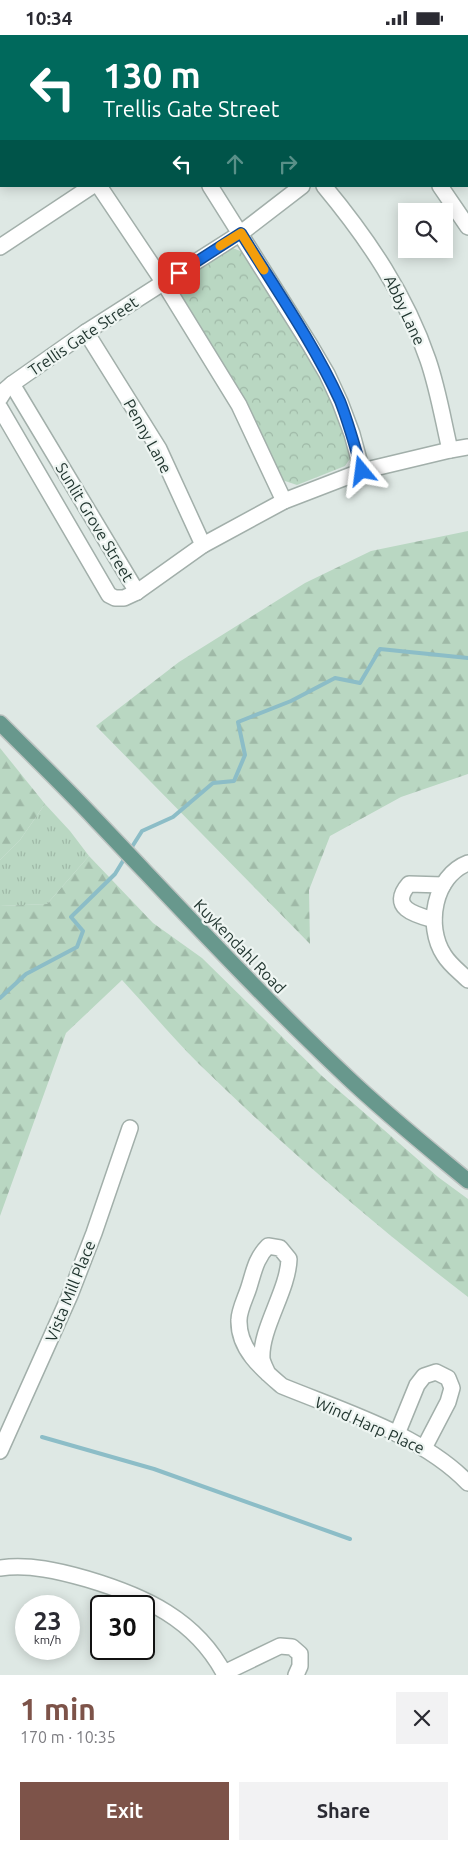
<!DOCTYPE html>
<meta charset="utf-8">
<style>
body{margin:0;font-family:Ubuntu,sans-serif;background:#f2f2f3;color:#2b2b33;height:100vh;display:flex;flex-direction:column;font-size:19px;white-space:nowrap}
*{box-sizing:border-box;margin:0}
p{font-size:16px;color:#7c7c81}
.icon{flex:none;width:28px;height:28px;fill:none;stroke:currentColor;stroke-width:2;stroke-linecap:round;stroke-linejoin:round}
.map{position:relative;height:1640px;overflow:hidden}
.panel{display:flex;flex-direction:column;background:#fff;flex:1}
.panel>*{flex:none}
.hud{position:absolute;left:0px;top:0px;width:469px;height:152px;box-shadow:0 2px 12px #0003;background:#00695c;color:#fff;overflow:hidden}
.fabs{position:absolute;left:398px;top:168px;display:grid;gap:10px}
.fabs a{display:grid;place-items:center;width:55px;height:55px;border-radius:0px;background:#fff;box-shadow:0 2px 12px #0003;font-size:25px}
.speed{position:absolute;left:15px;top:1560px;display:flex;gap:10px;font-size:25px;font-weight:700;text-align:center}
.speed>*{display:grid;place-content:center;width:65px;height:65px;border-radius:50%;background:#fff;box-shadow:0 2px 12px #0003;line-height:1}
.speed small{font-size:12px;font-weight:400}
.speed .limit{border:2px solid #111;border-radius:8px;background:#fff;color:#111}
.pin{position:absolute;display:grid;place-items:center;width:42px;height:42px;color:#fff;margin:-21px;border-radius:10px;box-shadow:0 2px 8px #0006}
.me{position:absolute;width:55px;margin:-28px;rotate:344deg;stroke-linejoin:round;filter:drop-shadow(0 0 4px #0008)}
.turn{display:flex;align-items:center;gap:18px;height:105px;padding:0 20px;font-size:22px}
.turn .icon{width:65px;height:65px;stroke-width:2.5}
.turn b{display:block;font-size:35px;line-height:42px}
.lanes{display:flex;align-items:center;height:48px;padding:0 20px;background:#0003;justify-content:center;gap:25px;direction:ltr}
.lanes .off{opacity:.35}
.round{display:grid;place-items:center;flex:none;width:52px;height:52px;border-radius:0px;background:#f2f2f3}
.overview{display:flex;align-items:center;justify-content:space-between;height:85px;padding:0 20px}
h1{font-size:30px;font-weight:600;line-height:38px;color:#7d5349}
.cta{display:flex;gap:10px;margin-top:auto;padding:10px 20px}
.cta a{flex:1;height:58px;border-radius:0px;background:#7d5349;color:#fff;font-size:20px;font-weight:600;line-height:58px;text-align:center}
.cta a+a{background:#f2f2f3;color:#2b2b33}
.status{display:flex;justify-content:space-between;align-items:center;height:35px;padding:0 25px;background:#fff;direction:ltr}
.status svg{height:14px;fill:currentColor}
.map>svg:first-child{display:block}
.grass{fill:url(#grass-tufts)}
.forest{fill:url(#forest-firs)}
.park{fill:url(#park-crowns)}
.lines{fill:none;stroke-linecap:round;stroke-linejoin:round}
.stream{stroke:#8cbdc7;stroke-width:4}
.minor-casing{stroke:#a2afaa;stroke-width:18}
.major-casing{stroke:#bdc3c1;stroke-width:18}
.minor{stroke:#fff;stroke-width:15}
.major{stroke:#68988d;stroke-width:15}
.route-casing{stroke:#114b97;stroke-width:12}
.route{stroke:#1a73e8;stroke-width:9}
.slow{stroke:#f59e0b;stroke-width:9}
.labels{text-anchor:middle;stroke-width:4.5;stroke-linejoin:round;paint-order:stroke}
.street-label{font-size:16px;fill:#223630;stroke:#eef5f2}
</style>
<div class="status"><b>10:34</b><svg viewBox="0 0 49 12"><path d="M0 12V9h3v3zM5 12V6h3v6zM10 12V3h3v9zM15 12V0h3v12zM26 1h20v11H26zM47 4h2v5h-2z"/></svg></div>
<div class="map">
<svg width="468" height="1640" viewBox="0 0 468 1640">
<defs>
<pattern id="grass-tufts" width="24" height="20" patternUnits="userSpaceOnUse" patternTransform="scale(1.25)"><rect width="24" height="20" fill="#b9d7c2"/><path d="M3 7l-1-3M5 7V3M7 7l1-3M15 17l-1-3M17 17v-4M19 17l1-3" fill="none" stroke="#9fb9a7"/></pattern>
<pattern id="forest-firs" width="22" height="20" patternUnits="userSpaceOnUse" patternTransform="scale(1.25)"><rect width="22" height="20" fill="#b9d7c2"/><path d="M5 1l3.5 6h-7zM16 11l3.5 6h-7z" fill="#9fb9a7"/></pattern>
<pattern id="park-crowns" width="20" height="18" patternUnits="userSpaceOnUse" patternTransform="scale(1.25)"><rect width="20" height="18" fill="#b9d7c2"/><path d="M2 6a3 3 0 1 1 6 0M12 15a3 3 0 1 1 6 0" fill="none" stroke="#9fb9a7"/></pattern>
</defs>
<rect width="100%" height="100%" fill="#dee8e4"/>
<polygon class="grass" points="45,769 70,796 89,821 47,869 0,871 0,825 20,805"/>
<g class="forest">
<polygon points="468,496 468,739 401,762 330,801 309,855 310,909 96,691 179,627 305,548 371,516"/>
<polygon points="0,713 45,769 20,805 0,825"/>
<path d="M89,821L153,888L202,923L322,1041L438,1142L468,1164V1262C374,1190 284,1112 199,1029C172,1002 148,973 122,945L66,998L0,1181V871L47,869Z"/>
</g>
<g class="park">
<polygon points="0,0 93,0 94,1 1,1 1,7"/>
<polygon points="230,212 248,219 315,330 342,385 351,422 345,431 297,450 282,445 244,363 180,259 183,244"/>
</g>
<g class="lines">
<g class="stream">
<polyline points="130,815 142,796 173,782 213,748 234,746 245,720 238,687 291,666 335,643 360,648 380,614 468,623"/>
<polyline points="0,963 26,939 77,912 83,896 71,882 115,839 126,821"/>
<polyline points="42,1402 154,1434 350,1504"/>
</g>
<defs>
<g id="minor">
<polyline points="109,0 110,1"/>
<polyline points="211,1 211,0"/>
<polyline points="296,1 297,0"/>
<polyline points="458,1 459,0"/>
<polyline points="0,20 1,22"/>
<polyline points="99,151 164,248 239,370 284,466"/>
<polyline points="210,151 310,310 327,339 340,367 352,399 362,436"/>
<path d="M324,151C368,204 406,260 428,325C438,354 443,385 450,415"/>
<polyline points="440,151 468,192"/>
<polyline points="0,212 92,151"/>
<polyline points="86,297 159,414 203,510"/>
<polyline points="12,349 137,557"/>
<polyline points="0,363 5,355 12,349 86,297 241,198 302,151"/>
<polyline points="0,373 109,560 115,563 124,563 137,557 203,510 284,466 362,436 450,415 468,412"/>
<path d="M468,828C434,841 425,891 444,920C450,930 460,937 468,945"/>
<path d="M434,885C416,880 388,873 409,849L443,850"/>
<path d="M268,1339C266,1334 263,1329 262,1324C260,1294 288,1256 289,1224L280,1213L268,1211C256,1223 254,1236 249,1252C246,1262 239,1275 239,1285C238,1314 262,1334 282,1351C343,1376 422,1400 468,1448"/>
<polyline points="397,1399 417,1350 424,1341 436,1337 448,1343 452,1353 448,1367 424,1413"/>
<polyline points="0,1416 70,1260 94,1198 130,1093"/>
<path d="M0,1533C30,1529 59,1536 87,1544C144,1561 196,1584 225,1640"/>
<polyline points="224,1638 280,1611 292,1612 300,1619 300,1631 296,1640"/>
</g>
<path id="major" d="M0,688C32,720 65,752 96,785C179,872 260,960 347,1042C386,1079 427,1112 468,1146"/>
</defs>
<use href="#minor" class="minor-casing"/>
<use href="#major" class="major-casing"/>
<use href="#minor" class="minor"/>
<use href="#major" class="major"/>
</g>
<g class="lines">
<defs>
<path id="route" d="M179,238L241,198C275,253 313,307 340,366C349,389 355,412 362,436"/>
</defs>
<use href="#route" class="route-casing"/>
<use href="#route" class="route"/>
<polyline class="slow" points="220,211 241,198 264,235"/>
</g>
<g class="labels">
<g class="street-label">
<text transform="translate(405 275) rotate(65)" y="6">Abby Lane</text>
<text transform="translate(83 301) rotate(-34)" y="6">Trellis Gate Street</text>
<text transform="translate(148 401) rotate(61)" y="6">Penny Lane</text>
<text transform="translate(95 487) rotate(59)" y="6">Sunlit Grove Street</text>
<text transform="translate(240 911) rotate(46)" y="6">Kuykendahl Road</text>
<text transform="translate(70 1256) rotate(-68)" y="6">Vista Mill Place</text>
<text transform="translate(370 1390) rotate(24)" y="6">Wind Harp Place</text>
</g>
</g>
</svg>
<div class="fabs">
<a><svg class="icon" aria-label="search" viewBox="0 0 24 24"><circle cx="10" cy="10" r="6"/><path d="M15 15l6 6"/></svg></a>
</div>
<div class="speed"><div>23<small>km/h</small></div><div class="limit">30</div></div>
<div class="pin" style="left:179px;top:238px;background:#d93025"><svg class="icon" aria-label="arrive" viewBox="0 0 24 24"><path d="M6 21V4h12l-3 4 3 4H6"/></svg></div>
<svg class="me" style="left:362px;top:436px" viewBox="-20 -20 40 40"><path d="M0-17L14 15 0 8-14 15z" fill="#1a73e8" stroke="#fff" stroke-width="4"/></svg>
<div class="hud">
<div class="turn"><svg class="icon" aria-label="left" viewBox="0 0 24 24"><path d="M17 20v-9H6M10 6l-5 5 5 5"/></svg><div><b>130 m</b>Trellis Gate Street</div></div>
<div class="lanes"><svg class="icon" aria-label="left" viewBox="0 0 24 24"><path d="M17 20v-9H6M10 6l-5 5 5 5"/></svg><svg class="icon off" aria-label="ahead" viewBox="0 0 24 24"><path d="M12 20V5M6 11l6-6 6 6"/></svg><svg class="icon off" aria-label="right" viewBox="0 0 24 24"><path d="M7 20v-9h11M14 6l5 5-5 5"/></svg></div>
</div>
</div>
<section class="panel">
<div class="overview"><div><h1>1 min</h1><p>170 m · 10:35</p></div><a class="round"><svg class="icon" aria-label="close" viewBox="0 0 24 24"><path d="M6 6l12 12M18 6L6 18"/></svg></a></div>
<div class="cta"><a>Exit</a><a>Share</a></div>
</section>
